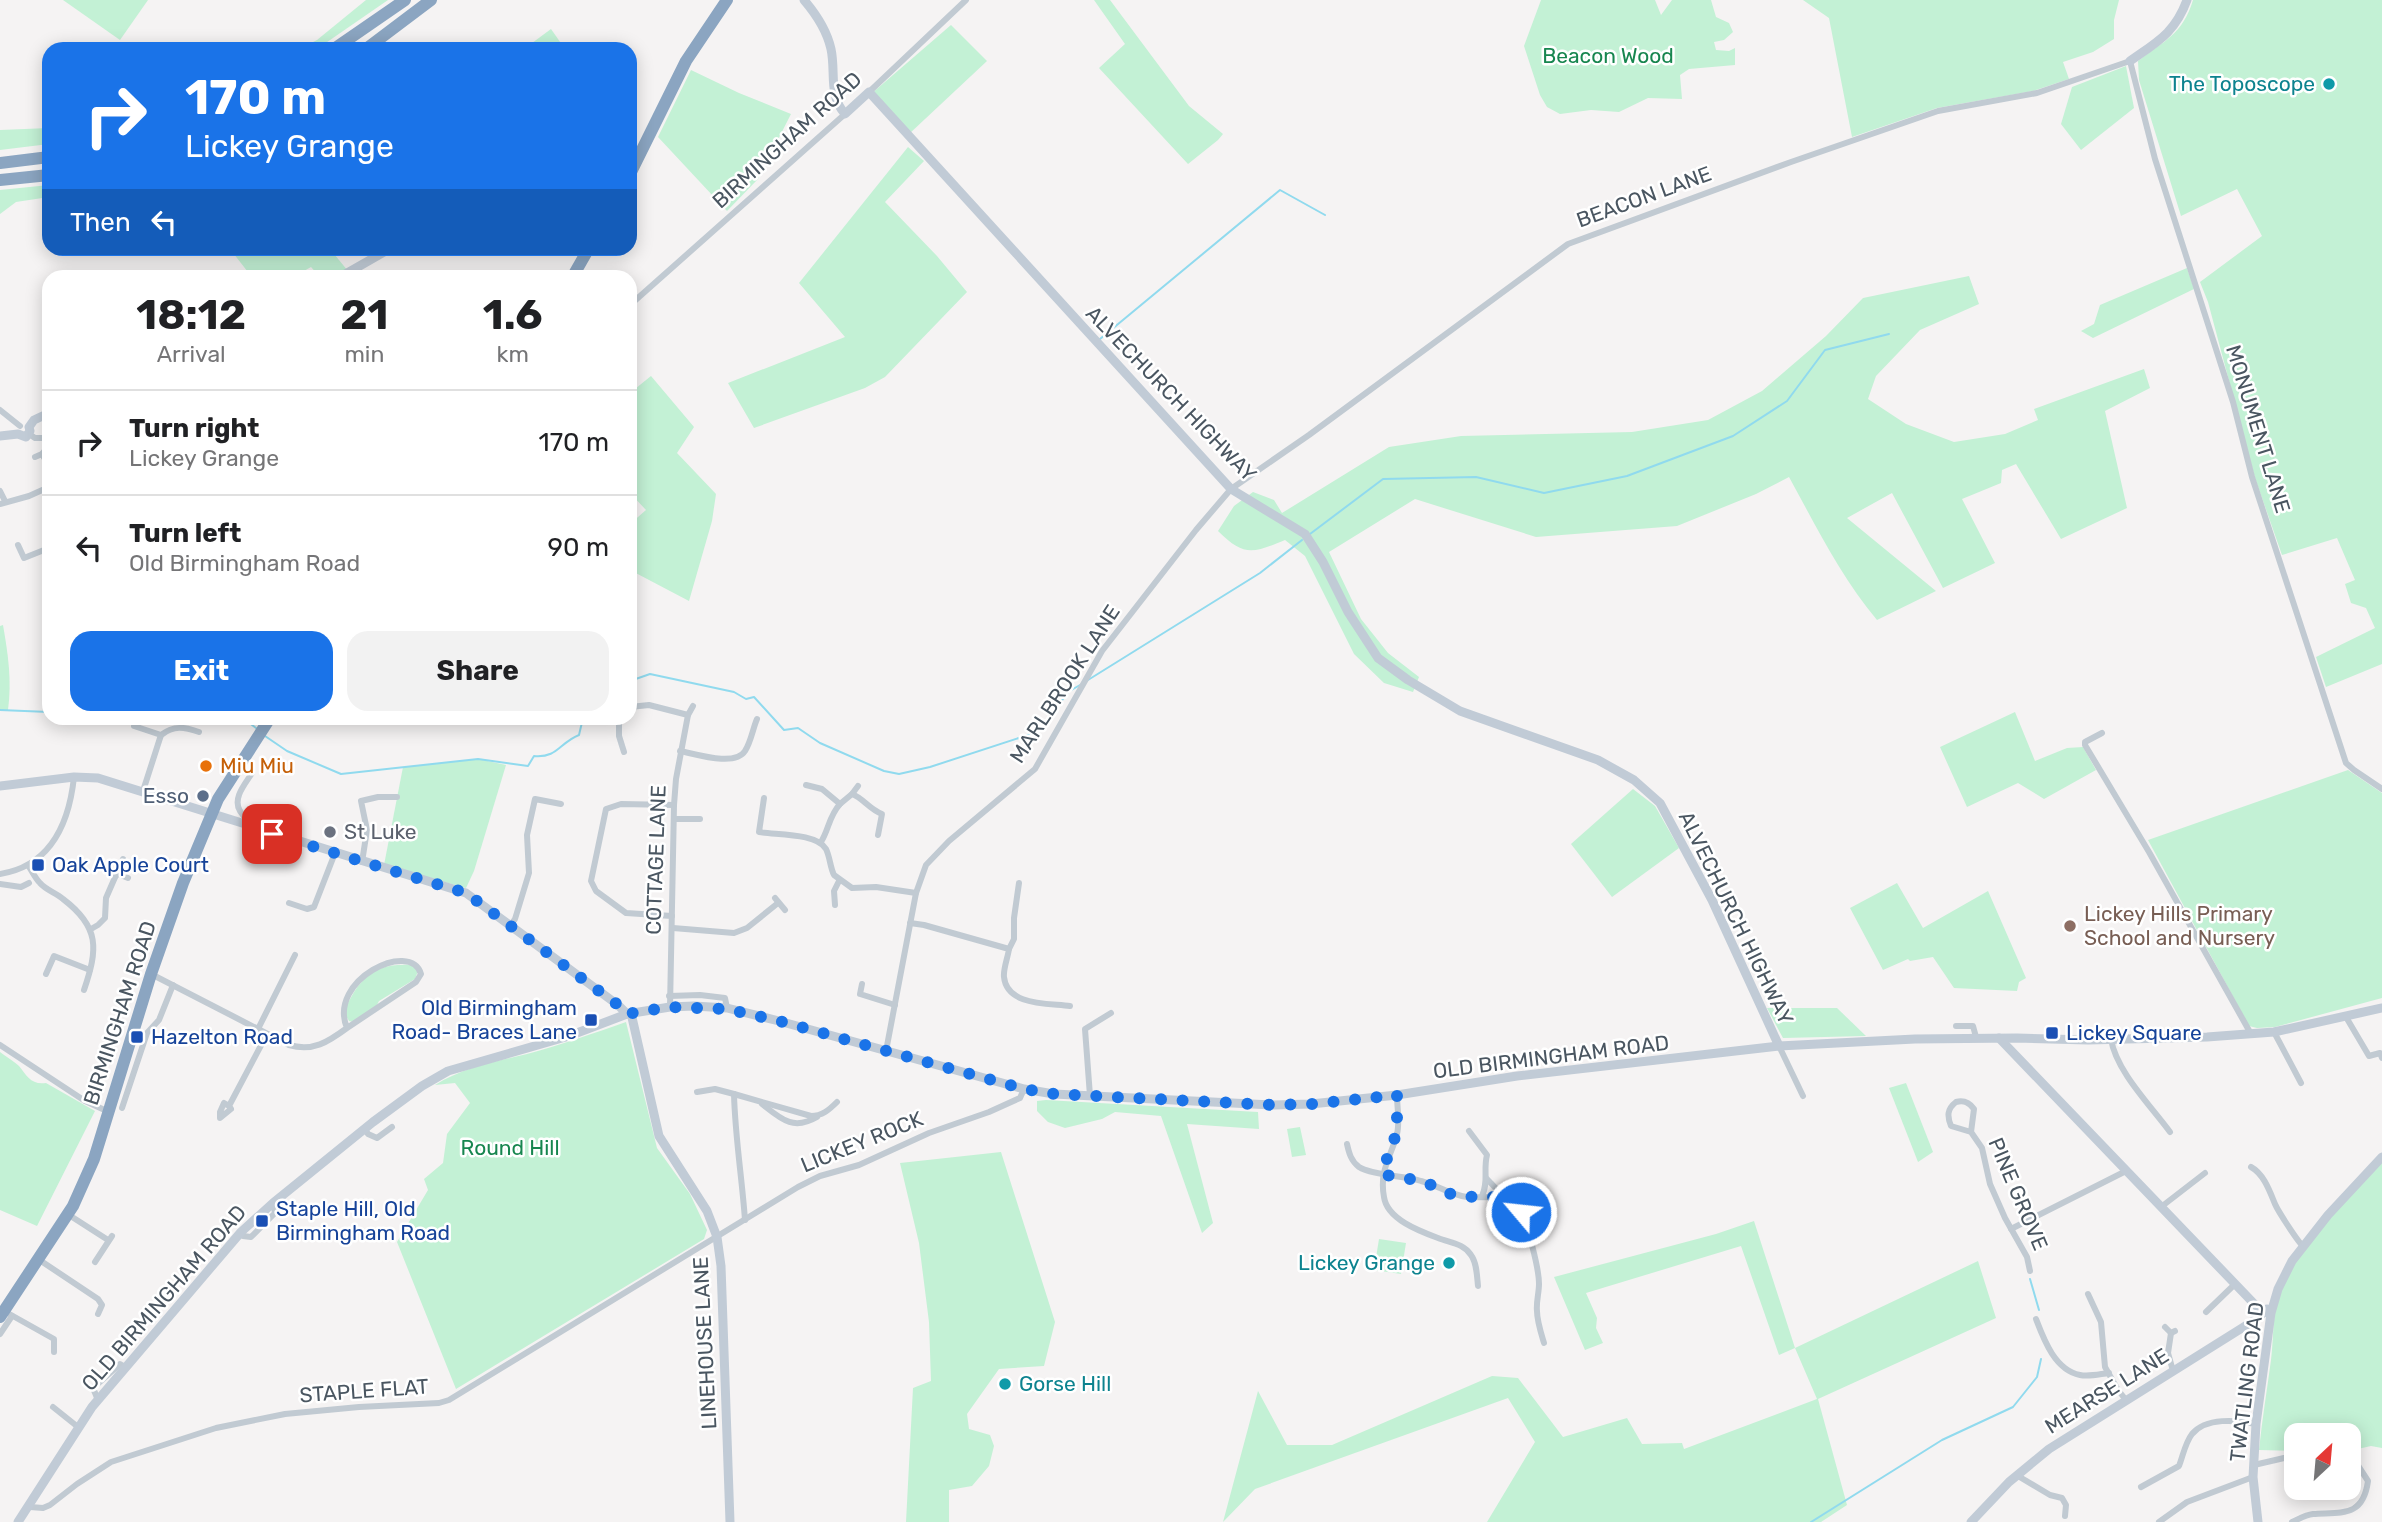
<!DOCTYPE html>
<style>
body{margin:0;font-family:Rubik,sans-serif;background:#f2f2f2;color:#202124;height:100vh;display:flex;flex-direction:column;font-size:26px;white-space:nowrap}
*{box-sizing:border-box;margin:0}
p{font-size:23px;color:#757577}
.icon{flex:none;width:38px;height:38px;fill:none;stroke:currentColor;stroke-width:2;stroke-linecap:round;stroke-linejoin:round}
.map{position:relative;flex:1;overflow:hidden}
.panel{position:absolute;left:42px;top:270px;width:595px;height:455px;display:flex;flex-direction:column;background:#fff;border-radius:21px;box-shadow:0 4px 18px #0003}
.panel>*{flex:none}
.guide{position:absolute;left:42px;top:42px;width:595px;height:214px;border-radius:21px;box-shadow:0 4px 18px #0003;background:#1a73e8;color:#fff;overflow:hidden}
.needle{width:46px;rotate:26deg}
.tools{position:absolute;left:2284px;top:1423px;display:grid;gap:14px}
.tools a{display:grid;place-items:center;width:77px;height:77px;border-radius:14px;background:#fff;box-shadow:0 4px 18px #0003;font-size:35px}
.pin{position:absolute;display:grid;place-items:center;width:60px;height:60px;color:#fff;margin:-30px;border-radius:14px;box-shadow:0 4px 10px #0006}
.me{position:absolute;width:77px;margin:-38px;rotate:298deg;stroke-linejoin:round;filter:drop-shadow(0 0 5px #0008)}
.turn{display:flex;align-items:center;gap:24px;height:147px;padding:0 28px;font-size:32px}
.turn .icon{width:91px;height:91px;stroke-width:2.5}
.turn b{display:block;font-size:49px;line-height:60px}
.then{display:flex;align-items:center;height:66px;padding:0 28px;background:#0003;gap:14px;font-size:26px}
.eta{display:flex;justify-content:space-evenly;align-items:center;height:119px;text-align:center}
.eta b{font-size:42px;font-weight:700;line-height:49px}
.primary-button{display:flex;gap:14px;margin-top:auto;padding:14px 28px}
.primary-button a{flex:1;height:80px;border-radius:21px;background:#1a73e8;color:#fff;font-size:28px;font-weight:700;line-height:80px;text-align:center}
.primary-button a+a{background:#f2f2f2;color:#202124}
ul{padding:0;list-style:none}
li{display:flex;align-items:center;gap:21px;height:105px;padding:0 28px;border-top:2px solid #e0e0e0}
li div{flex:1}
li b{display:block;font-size:26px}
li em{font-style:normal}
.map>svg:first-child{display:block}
.green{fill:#c3f1d5}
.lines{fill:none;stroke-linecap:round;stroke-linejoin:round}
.stream{stroke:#90daee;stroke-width:2}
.street{stroke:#c1cad2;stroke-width:6}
.secondary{stroke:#c1cbd6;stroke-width:9}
.highway{stroke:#8ba5c1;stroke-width:12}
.route{stroke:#1a73e8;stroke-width:12;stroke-dasharray:0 21.6}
.culture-dot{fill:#0f9aa8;stroke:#fff;stroke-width:2.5}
.food-dot{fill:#e8710a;stroke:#fff;stroke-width:2.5}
.service-dot{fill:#5c6f8a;stroke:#fff;stroke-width:2.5}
.worship-dot{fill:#6b7280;stroke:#fff;stroke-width:2.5}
.transit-dot{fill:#1a4fb4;stroke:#fff;stroke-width:2.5}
.education-dot{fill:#8d6e63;stroke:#fff;stroke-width:2.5}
.labels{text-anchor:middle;stroke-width:5;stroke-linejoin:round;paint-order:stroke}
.park-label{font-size:21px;fill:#17864f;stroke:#fff}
.culture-label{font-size:21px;fill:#0d838f;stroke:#fff;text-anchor:end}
.street-label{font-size:21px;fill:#4a5661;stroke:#fff}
.food-label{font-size:21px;fill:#c56008;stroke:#fff;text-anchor:start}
.service-label{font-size:21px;fill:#4e5e75;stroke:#fff;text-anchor:end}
.worship-label{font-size:21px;fill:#5b616d;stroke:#fff;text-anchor:start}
.transit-label{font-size:21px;fill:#164399;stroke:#fff;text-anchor:start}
.education-label{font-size:21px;fill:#785e54;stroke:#fff;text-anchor:start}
</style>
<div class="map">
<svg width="2382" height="1522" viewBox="0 0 2382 1522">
<rect width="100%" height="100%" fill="#f5f3f3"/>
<g class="green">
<polygon points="63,0 148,0 120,40"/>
<polygon points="366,0 388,0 317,49 299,49 317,40"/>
<polygon points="1094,0 1110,0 1189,106 1223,134 1218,140 1188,164 1099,68 1125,44"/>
<polygon points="1541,0 1655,0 1661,15 1672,0 1711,0 1716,17 1729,23 1733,32 1724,40 1714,42 1716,50 1729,51 1735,48 1735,65 1689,69 1680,75 1682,99 1648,98 1619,112 1591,110 1560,114 1547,107 1540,95 1524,46"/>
<polygon points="1803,0 2119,0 2114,20 2114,39 2093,52 2063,62 2069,79 2033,91 1937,108 1852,137 1829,18"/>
<path d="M2193,0H2382V664L2326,687L2316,657L2375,628L2366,608L2351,603L2345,584L2355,580L2337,538L2282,555L2255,478L2208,302L2200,282L2262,236L2237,189L2181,216L2139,80L2138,61C2164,41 2183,34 2193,0Z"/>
<polygon points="951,25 987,61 909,134 871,94"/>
<polygon points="551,29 565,49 524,49"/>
<polygon points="2126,66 2134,108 2081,150 2061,124 2072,87"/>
<polygon points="691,70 739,93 791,114 758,179 727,211 658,137"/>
<polygon points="49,128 49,144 0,150 0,130"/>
<polygon points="908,147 924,161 885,202 937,256 967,292 885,377 865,388 754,428 728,383 845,337 799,283"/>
<polygon points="49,185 49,197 16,202 0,214 0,190"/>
<polygon points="230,249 330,249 348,271 334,276 319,276 311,267 295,276 251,276"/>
<polygon points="2187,268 2194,289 2093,338 2081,331 2094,324 2100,305"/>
<path d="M1969,276L1979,304L1920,330L1876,376L1868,399L1906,424L1954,442L2005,434L2038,420L2034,409L2144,369L2150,388L2105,411L2127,508L2061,539L2016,464L2002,470L2001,483L1962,499L1995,563L1943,588L1892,493L1847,518L1936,591L1877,620C1841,577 1816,526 1789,477L1756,494L1677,526L1536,537L1415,499L1329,552L1361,619L1388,653L1419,677L1413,692L1384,683L1354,654L1305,556L1285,540C1253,553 1244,557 1218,531L1234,506L1253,492L1274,500L1282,513L1389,447L1461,436L1632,432L1708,420L1762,391L1826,336L1863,298Z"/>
<polygon points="651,376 694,427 677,453 716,494 712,521 689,601 630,570 630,524 646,510 630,493 630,393"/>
<path d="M3,625C8,654 12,680 8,710H0V626Z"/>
<polygon points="2015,712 2035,761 2067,748 2083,747 2096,770 2044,799 2018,783 1967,807 1940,747"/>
<polygon points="478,759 506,765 474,871 466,888 384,865 403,767"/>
<polygon points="2348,770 2382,793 2382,998 2275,1027 2257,1028 2249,1026 2148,840"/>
<polygon points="1633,789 1655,806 1679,848 1612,897 1571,844"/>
<polygon points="1897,883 1923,928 1988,891 2026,978 2019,982 2017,991 1954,988 1933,957 1910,961 1908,959 1883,970 1850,908"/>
<path d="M412,965L418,971L415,979L379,1001L377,1005L353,1022L349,1021L344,1012C358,979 374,962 412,965Z"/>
<polygon points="1767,1008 1837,1008 1866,1036 1783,1038"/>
<path d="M626,1022L657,1148L690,1194L707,1230L704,1239L456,1389L397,1242L428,1190L424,1179L443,1163L447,1134L470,1103L455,1083L435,1085C464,1067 494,1062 527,1054C561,1045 594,1033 626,1022Z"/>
<path d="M0,1052C6,1057 14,1061 19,1066C27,1076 31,1085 46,1083L95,1111L37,1226L0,1210Z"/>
<polygon points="1906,1083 1933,1152 1918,1162 1889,1088"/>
<polygon points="1046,1100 1258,1112 1259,1129 1187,1124 1213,1223 1202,1233 1161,1116 1115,1112 1102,1119 1065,1128 1048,1122 1037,1111 1037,1101"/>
<polygon points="1300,1127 1306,1155 1292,1157 1287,1129"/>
<polygon points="1001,1152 1055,1322 1044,1366 999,1369 967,1414 969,1429 990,1435 994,1446 989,1466 972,1486 949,1490 949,1522 906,1522 913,1388 931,1381 929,1322 919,1243 900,1163"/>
<path d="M2382,1162V1448L2371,1446L2349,1451L2348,1435H2296V1451L2259,1450C2262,1420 2267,1390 2271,1360C2274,1337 2272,1313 2280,1291C2295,1249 2351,1195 2382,1162Z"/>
<polygon points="1754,1221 1795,1348 1978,1261 1996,1318 1818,1399 1847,1505 1821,1522 1487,1522 1535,1442 1508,1398 1255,1489 1223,1522 1258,1391 1287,1445 1332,1445 1492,1376 1518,1378 1563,1437 1627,1418 1642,1444 1682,1443 1684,1449 1817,1399 1795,1348 1779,1355 1741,1246 1586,1293 1597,1318 1596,1328 1603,1343 1585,1350 1554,1277 1716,1234"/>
<polygon points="1379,1239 1406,1243 1401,1274 1374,1270"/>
</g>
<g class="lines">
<g class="stream">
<polyline points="1100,339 1280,190 1325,215"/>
<polyline points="1310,534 1383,479 1476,477 1544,493 1627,476 1733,436 1787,401 1825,350 1889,334"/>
<polyline points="1088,680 1260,573 1302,540"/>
<polyline points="630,681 650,674 734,692 746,699 754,697 784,730 798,728 820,743 884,771 899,774 930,767 1040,731 1068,692 1080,685"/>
<polyline points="0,710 49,712"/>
<polyline points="243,718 256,728"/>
<path d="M265,736L287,751L341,774L478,759L528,766L534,756C558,758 559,743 579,735L583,718"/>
<polyline points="2030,1279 2039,1310"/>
<polyline points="1811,1522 1942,1440 2013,1407 2037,1377 2041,1359"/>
</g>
<g class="street">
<polyline points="869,92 966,0"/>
<polyline points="630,305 845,114"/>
<polyline points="0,410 20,426"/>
<polyline points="29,434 35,438 49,438"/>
<polyline points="42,454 49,466"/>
<polyline points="35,457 42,454 46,449"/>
<polyline points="0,491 5,501"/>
<polyline points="0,504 29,496 49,487"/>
<polyline points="18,545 24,558 49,548"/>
<polyline points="630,707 649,705 688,715"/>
<polyline points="619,718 619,736 624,752"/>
<path d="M134,726L161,735C174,725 184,727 199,732"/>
<polyline points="2102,733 2085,742 2085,745 2149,852 2251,1034"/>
<path d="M680,751C696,754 735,767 745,751C751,742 753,728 757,719"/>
<path d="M806,785L822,789L840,804C829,816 829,829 821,842"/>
<polyline points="143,791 161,735"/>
<polyline points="852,794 858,786"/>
<path d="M764,798L759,832C777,835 817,833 826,849C830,857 830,867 834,875L852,888L876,887L916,893"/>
<path d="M840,804L852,794C863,798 869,809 882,814L878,835"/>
<polyline points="676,819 700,819"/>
<path d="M247,826C247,818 244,817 240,811C232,798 246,783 252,773"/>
<polyline points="362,862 367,830 361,801 378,797 397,797"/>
<path d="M28,865C32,871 35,878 40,883C46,890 56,893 63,899C100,927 98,949 84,990"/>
<path d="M0,874C50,866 69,824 74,777"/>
<polyline points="118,874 128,878"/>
<polyline points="0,884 21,887 29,883"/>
<polyline points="775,898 785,910"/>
<polyline points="289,903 307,909 314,907 335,853"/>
<polyline points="835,905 834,891 839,881"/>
<polyline points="672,916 626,913 596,891 591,881 606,809 621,804 674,805"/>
<path d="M910,923L924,925L1009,949C1008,957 1003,969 1004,977C1007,1006 1048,1003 1070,1006"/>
<polyline points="510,926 515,919 529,873 527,835 535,799 561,804"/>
<polyline points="673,928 734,933 747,928 778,903"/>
<polyline points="91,929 98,925 105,918 106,898 123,859"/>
<polyline points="1009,949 1014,939 1014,918 1019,883"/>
<polyline points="46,974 54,956 90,970"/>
<path d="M151,974L289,1045C313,1052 328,1042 347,1028C327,980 411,939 421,974L416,982L347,1028"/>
<polyline points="862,984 860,994 895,1005"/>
<polyline points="669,996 700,995 725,998 727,1008"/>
<polyline points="670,1007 674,805 676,779 688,715 693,706"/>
<polyline points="2346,1017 2369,1056 2380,1053 2382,1058"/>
<polyline points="1956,1026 1973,1026 1976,1037"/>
<polyline points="258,1029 295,955"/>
<polyline points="2274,1032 2301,1083"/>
<path d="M2111,1039C2116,1071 2151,1106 2170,1132"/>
<polyline points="0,1045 85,1101 109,1112"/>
<polyline points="1779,1046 1803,1096"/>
<polyline points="886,1051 916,893 926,865 949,841 1035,769 1102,651 1196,530 1231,489 1309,435 1568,244 1791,162 1938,111 2037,93 2130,61 2155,159 2233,402 2252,477 2346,763 2354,770 2382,789"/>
<polyline points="697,1092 715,1089 734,1094"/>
<path d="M1397,1095C1397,1107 1400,1122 1397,1134C1391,1157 1379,1170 1384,1197C1387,1219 1419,1231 1438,1238C1450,1243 1463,1243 1471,1255C1477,1263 1477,1277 1478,1286"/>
<polyline points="1090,1096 1085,1029 1111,1013"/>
<path d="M762,1104C781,1119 793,1131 817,1117"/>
<polyline points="229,1106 224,1103 220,1112 220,1118 231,1109 229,1106 267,1034"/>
<polyline points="122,1108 147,1033 159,1020 173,985"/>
<polyline points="365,1129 368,1134 377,1138 392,1127"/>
<path d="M1469,1131L1487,1155C1483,1170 1489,1181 1482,1196"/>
<path d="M1971,1132L1974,1109C1969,1102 1964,1100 1956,1102C1947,1109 1947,1116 1951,1126L1971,1132L1982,1148L1990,1184L2005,1218L2027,1257L2030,1271"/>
<path d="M1347,1144C1349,1153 1351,1161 1359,1167C1371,1175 1405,1176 1421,1181C1437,1185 1450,1195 1467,1197C1485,1199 1509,1191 1520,1212C1528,1225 1539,1269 1539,1284C1539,1293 1536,1302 1537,1311C1537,1321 1541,1333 1544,1343"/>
<path d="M2251,1167C2264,1174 2270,1192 2275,1204C2278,1211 2298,1242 2303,1246"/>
<polyline points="1487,1179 1505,1198"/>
<polyline points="2161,1207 2205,1173"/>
<polyline points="69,1215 108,1240"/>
<path d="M745,1220C742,1178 735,1136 734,1094L811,1116C822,1116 829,1110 837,1102"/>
<polyline points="2011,1229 2126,1171"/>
<polyline points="241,1232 243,1236 251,1237 275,1213 273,1203"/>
<polyline points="38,1259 98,1299 102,1305 98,1314"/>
<polyline points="95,1262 112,1236"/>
<polyline points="2088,1294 2101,1322 2105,1367 2118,1390 2126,1400"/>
<polyline points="4,1311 54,1339 54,1352"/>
<polyline points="2206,1312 2235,1284"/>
<path d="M2036,1319C2044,1340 2055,1370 2080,1375C2089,1377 2100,1374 2109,1373"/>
<polyline points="2165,1327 2171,1333 2175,1331"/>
<polyline points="2171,1333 2168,1353 2173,1371"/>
<polyline points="0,1334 12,1316"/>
<polyline points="98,1400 93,1388 120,1364 125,1367"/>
<polyline points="53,1407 78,1427"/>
<polyline points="2254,1465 2284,1458"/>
<polyline points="2018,1476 2050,1495 2062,1498 2066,1505 2065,1516"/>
<path d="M2141,1487L2179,1466C2183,1456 2185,1443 2192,1434C2206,1417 2237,1420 2256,1424"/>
<polyline points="30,1507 43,1508 50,1505 77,1484 111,1462 216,1428 285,1414 359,1407 439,1403 449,1400 798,1187 820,1176 859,1165 929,1133 989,1112 1020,1098 1024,1089"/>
<polyline points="2159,1522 2187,1502 2253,1477"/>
<path d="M2292,1522C2299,1519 2305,1515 2313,1514C2341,1512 2363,1518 2368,1481L2357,1464"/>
</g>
<g class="secondary">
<path d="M804,0C816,14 827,31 831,49C836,72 828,95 845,114L869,92L1231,489L1305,534L1323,562L1348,612L1378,658L1408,680L1460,711L1598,760L1634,780L1660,803L1712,900L1779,1046"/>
<path d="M2130,61C2157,42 2175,33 2187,0"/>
<polyline points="342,276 391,248"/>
<polyline points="0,436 18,434 26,437 30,431 29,427 34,420 49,413"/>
<polyline points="0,786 74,777 98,778 466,893 618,1005 627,1014"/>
<polyline points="631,1013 659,1136 707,1211 717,1237 721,1266 730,1522"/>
<polyline points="1999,1038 2263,1313"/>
<polyline points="18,1522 92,1407 241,1232 273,1203 373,1122 422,1086 448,1071 569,1036 627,1014 670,1007 694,1006 727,1008 779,1021 1024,1089 1054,1094 1274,1105 1311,1104 1397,1095 1517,1076 1779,1046 1915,1039 2017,1038 2088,1040 2207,1037 2274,1032 2382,1008"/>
<polyline points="1971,1522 2009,1482 2049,1449 2258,1318 2267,1309"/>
<polyline points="2258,1522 2253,1477 2256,1424 2271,1313 2278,1289 2292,1261 2328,1215 2382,1157"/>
</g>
<g class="highway">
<polyline points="334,49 405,0"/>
<polyline points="366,49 431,0"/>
<polyline points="0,163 49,157"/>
<polyline points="630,174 686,61 727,0"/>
<polyline points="0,180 49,175"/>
<polyline points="573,276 589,248"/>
<polyline points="0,1317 73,1206 94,1159 151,974 183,883 218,799 270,718"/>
</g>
</g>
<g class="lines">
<polyline class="route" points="272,834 466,893 618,1005 626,1014 670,1007 727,1009 779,1021 1024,1089 1054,1094 1274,1105 1311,1104 1397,1095 1397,1132 1382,1172 1386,1175 1422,1181 1451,1194 1468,1197 1482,1196 1505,1198 1514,1203 1521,1212"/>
</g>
<g class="culture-dot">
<circle cx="2329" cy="84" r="7"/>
<circle cx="1449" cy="1263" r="7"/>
<circle cx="1005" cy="1384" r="7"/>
</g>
<circle class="food-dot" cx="206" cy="766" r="7"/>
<circle class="service-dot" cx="203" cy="796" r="7"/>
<circle class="worship-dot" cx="330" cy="832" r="7"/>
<g class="transit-dot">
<rect x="31" y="858" width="14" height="14" rx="3.5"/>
<rect x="584" y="1013" width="14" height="14" rx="3.5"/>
<rect x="2045" y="1026" width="14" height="14" rx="3.5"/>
<rect x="130" y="1030" width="14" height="14" rx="3.5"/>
<rect x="255" y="1214" width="14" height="14" rx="3.5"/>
</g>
<circle class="education-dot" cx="2070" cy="926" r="7"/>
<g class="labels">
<g class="park-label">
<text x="1608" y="63">Beacon Wood</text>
<text x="510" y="1155">Round Hill</text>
</g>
<g class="culture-label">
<text x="2315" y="91">The Toposcope</text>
<text x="1435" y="1270">Lickey Grange</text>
<text x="1019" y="1391" text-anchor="start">Gorse Hill</text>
</g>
<g class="street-label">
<text transform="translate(787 140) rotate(-42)" y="7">BIRMINGHAM ROAD</text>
<text transform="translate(1644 197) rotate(-20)" y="7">BEACON LANE</text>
<text transform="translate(1171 394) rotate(46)" y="7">ALVECHURCH HIGHWAY</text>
<text transform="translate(2258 429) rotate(73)" y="7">MONUMENT LANE</text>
<text transform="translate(1065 684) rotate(-57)" y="7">MARLBROOK LANE</text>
<text transform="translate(656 860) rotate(-88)" y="7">COTTAGE LANE</text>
<text transform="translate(1736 918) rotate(64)" y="7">ALVECHURCH HIGHWAY</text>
<text transform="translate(120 1013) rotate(-72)" y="7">BIRMINGHAM ROAD</text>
<text transform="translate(1551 1057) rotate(-7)" y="7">OLD BIRMINGHAM ROAD</text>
<text transform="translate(862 1142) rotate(-22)" y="7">LICKEY ROCK</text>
<text transform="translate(2018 1194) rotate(67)" y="7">PINE GROVE</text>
<text transform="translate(164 1298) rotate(-49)" y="7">OLD BIRMINGHAM ROAD</text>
<text transform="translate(705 1343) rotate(-93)" y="7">LINEHOUSE LANE</text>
<text transform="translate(2247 1382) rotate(-83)" y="7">TWATLING ROAD</text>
<text transform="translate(364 1391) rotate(-4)" y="7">STAPLE FLAT</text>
<text transform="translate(2107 1391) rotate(-32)" y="7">MEARSE LANE</text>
</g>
<g class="food-label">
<text x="220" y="773">Miu Miu</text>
</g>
<g class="service-label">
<text x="189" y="803">Esso</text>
</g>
<g class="worship-label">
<text x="344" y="839">St Luke</text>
</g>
<g class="transit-label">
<text x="52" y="872">Oak Apple Court</text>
<text x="577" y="1015" text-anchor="end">Old Birmingham<tspan x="577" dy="24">Road- Braces Lane</tspan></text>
<text x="2066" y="1040">Lickey Square</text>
<text x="151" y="1044">Hazelton Road</text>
<text x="276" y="1216">Staple Hill, Old<tspan x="276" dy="24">Birmingham Road</tspan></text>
</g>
<g class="education-label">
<text x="2084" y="921">Lickey Hills Primary<tspan x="2084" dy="24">School and Nursery</tspan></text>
</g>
</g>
</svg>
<div class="tools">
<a><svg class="needle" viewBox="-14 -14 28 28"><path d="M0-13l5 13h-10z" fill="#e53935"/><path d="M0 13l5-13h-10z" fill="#757577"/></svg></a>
</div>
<div class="pin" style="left:272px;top:834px;background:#d93025"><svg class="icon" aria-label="arrive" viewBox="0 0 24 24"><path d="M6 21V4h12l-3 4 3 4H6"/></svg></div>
<svg class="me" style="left:1521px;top:1212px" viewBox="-20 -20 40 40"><circle r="17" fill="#1a73e8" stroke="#fff" stroke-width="3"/><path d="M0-11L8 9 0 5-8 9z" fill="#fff"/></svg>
<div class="guide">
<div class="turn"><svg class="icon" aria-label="right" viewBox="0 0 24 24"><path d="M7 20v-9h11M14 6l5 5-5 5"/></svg><div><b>170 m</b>Lickey Grange</div></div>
<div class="then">Then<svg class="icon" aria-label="left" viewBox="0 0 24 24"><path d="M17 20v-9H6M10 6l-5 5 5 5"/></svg></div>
</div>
<section class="panel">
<div class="eta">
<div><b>18:12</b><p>Arrival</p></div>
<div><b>21</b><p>min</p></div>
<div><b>1.6</b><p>km</p></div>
</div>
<ul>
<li><svg class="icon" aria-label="right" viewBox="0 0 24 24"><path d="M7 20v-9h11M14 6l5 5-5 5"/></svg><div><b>Turn right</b><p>Lickey Grange</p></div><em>170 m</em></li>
<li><svg class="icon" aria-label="left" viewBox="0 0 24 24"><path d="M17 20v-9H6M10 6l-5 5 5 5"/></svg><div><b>Turn left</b><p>Old Birmingham Road</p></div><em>90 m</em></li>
</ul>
<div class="primary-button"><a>Exit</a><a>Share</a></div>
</section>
</div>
